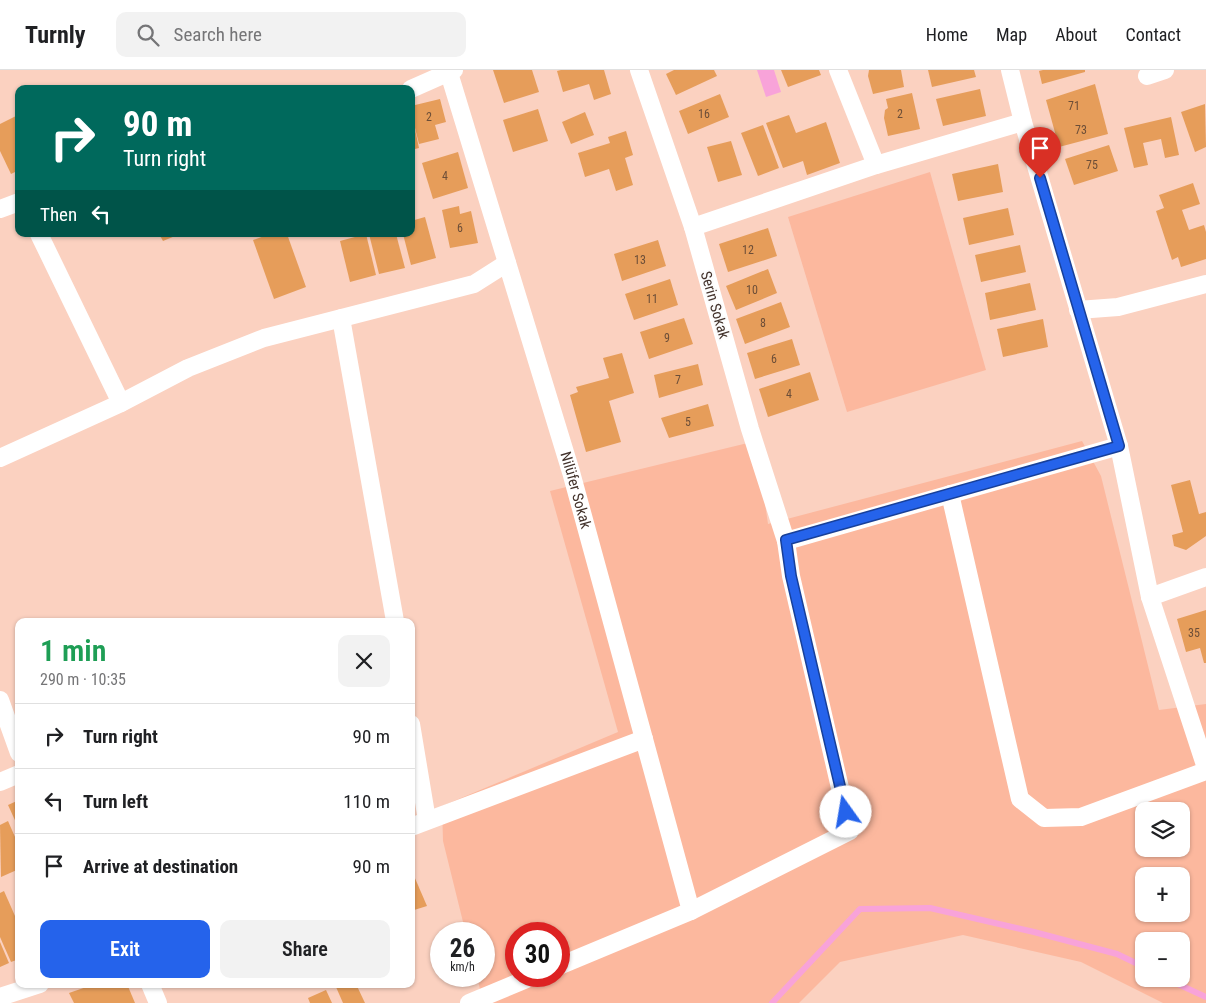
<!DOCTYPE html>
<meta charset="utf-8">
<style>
body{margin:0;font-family:"Roboto Condensed",sans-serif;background:#f2f2f2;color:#202124;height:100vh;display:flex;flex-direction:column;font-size:19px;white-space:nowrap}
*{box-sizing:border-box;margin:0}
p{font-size:16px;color:#757577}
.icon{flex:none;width:28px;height:28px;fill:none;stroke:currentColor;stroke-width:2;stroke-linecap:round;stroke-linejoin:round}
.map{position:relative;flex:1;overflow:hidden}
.panel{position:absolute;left:15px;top:548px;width:400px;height:370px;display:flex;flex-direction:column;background:#fff;border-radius:10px;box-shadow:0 1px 4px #0004}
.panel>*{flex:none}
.hud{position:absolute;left:15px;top:15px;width:400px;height:152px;border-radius:10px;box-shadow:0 1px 4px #0004;background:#00695c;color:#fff;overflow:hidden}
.buttons{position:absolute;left:1135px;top:732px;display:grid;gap:10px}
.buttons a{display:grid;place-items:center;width:55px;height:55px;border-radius:10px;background:#fff;box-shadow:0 1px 4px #0004;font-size:25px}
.speed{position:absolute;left:430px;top:852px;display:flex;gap:10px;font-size:25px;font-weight:700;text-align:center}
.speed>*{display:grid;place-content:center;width:65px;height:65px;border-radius:50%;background:#fff;box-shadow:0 1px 4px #0004;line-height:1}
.speed small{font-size:12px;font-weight:400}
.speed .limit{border:8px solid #d22;background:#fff;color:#111}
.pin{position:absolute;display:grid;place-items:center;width:42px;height:42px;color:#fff;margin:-51px -21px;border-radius:50% 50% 50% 0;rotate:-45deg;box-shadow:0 0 5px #0007}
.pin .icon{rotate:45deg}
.me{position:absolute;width:55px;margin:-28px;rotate:347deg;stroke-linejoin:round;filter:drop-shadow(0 0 4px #0008)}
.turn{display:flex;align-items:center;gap:18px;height:105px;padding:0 25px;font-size:22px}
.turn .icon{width:65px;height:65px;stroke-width:2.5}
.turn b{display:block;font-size:35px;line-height:42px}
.then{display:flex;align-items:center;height:48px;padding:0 25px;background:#0003;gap:10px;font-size:19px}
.round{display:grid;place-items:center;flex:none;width:52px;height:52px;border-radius:10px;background:#f2f2f2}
.headline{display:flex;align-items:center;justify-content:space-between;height:85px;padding:0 25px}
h1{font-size:30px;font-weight:600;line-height:38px;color:#1e9e55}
.action{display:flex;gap:10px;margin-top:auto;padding:10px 25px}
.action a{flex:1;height:58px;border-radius:10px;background:#2563eb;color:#fff;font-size:20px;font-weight:600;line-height:58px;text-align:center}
.action a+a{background:#f2f2f2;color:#202124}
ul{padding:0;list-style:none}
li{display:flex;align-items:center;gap:15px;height:65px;padding:0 25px;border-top:1px solid #e0e0e0}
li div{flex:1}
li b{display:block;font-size:19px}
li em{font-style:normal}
header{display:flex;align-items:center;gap:30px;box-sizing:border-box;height:70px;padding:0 25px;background:#fff;border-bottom:1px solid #e0e0e0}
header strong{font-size:24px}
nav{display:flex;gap:28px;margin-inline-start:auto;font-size:18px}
.search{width:350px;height:45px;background:#f2f2f2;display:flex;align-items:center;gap:12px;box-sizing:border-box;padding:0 18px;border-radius:10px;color:#757577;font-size:19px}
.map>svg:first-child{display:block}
.green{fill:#fcb89e;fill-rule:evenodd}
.water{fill:#f8a3d9}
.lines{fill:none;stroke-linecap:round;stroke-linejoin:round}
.stream{stroke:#f8a3d9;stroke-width:6}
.building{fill:#e69d5a}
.street{stroke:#fff;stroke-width:18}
.route-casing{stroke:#184099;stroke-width:12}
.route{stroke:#2563eb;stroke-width:9}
.labels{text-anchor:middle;stroke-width:4;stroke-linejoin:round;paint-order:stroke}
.number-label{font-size:12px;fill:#6c4e38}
.street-label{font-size:15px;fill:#43332c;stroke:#fcfcfc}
</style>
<header>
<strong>Turnly</strong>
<div class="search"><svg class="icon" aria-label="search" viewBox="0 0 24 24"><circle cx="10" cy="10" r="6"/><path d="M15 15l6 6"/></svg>Search here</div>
<nav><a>Home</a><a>Map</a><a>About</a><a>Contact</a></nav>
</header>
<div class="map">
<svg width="1206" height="933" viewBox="0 0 1206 933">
<rect width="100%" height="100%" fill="#fbd1c0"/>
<g class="green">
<polygon points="930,102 986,300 847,342 788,147"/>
<path d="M756,371L768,454L1082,371L1101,406L1159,640L1206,634V933H1163L1081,892L963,865L840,892L799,933H483L477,906H484V864H466L443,771L442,736L618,662L550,421ZM1144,741H1181V779H1144ZM1144,806H1181V844H1144ZM516,864H559V906H516ZM1144,871H1181V909H1144Z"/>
</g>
<polygon class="water" points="757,0 774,0 781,22 766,27"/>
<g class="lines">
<g class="stream">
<polyline points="1167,909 1206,927"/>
<polyline points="772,933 860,839 930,838 1034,862 1117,884 1144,897"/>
</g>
</g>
<g class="building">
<polygon points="493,0 532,0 539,22 504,33"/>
<polygon points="561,0 604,0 611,24 594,30 589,14 563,22 557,1"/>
<polygon points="674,0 714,0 717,6 676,25 666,4"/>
<polygon points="781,0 819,0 821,5 788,17"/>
<polygon points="869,0 901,0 904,17 873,24 868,6"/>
<polygon points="928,0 974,0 976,7 932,17"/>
<polygon points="1043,0 1085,0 1085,2 1042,14 1039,1"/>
<polygon points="1095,14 1108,64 1059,77 1046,30"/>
<polygon points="980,19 986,46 943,56 936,29"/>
<polygon points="912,23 920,59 888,66 884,48 885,40 888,38 886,29"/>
<polygon points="720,24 729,47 688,64 679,41"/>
<polygon points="440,29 446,52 435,55 439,69 419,74 413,50 419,78 411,80 411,36"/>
<polygon points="1205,34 1206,77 1195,82 1181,42"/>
<polygon points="538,39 548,71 513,82 503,50"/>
<polygon points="585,42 594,65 571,74 562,52"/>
<polygon points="789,45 796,63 826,52 840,93 807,105 803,91 783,98 766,53"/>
<polygon points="16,46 19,51 19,100 11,104 0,81 0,54"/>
<polygon points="1171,47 1179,85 1165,88 1161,69 1143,73 1148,95 1134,98 1124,58"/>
<polygon points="763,55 779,98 758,106 741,63"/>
<polygon points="626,61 633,85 625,88 633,115 616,121 609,99 585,107 578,83 610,73 608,67"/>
<polygon points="731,71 742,105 718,112 707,77"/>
<polygon points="1109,75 1118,101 1074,115 1065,89"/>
<polygon points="458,82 468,118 433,129 422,93"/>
<polygon points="998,94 1003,122 958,131 952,104"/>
<polygon points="1193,113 1200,134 1182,140 1189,160 1204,155 1206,162 1206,189 1181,197 1178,187 1172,190 1156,141 1164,138 1159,125"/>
<polygon points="459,136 460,144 471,141 478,173 450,178 442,140"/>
<polygon points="1008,138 1014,165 969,175 963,148"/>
<polygon points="425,147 436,188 411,195 403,164 411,164 411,151"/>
<polygon points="768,158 777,186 728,202 719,174"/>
<polygon points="159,164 180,164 163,171"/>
<polygon points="270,164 287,164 306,217 274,229 253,170"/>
<polygon points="366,164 376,205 350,212 340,171"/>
<polygon points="369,164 396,164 405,198 379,204"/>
<polygon points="658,170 666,196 622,211 614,184"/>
<polygon points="1020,175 1026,202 981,212 975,185"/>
<polygon points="768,199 777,223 736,240 726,216"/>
<polygon points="670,209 678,235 634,250 625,224"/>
<polygon points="1030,213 1036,240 990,250 985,223"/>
<polygon points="781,232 790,257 745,274 736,249"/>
<polygon points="684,248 693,274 649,289 640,262"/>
<polygon points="1043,249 1048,277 1003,287 997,259"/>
<polygon points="792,269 800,295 755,309 747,283"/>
<polygon points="622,283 634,323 609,331 621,372 586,382 570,325 578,322 576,317 609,308 603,288"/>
<polygon points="698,294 703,315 659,328 654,305"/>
<polygon points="810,302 819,330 768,347 759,319"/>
<polygon points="708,334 714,356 669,368 661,348"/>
<polygon points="1190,410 1199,444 1206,442 1206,466 1186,480 1174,476 1172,465 1183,462 1171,415"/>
<polygon points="1206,540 1206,593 1204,593 1200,578 1186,582 1177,549"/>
<polygon points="19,730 19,759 8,735"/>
<polygon points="8,751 19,776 19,799 1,807 0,755"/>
<polygon points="411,799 427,836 411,841"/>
<polygon points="4,821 19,855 19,889 11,892 0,867 0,823"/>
<polygon points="0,872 9,893 0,897"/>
<polygon points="95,914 127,914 135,933 74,933 69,923"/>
<polygon points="344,914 356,914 365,933 343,933 336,917"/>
<polygon points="326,920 332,933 310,933 308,928"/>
</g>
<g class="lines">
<g class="street">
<polyline points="838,0 876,95"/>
<polyline points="1010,0 1023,52 1119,376 1150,527 1206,698"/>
<path id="s1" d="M449,3L571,402L691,841"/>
<polyline points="1147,6 1165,0"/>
<polyline points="411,19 454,0"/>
<polyline points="0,139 19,132"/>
<polyline points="693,157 876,95 1023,52"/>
<polyline points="39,164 121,333"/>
<polyline points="1078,240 1118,237 1206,214"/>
<polyline points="341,248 395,551"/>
<polyline points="0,388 121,333 188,298 264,268 474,214 507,193"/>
<polyline points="950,424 1020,729 1044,748 1081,747 1206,701"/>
<polyline points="786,471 1119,376"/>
<polyline points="1150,527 1206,507"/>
<polyline points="0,630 19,683"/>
<polyline points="411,654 427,750"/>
<polyline points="0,712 19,704"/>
<polyline points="411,757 644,669"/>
<polyline points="559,896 691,841 850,761 791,506 786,471 750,359 693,157 639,0"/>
<polyline points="150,914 158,933"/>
<polyline points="0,927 40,914"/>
<polyline points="469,933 534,906"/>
</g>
</g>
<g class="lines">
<defs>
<polyline id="route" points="846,742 791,506 786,470 1119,376 1040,108"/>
</defs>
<use href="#route" class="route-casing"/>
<use href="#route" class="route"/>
</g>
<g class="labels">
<g class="number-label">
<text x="1074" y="40">71</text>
<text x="704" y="48">16</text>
<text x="900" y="48">2</text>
<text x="429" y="51">2</text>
<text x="1081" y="64">73</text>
<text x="1092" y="99">75</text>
<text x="445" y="110">4</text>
<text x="460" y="162">6</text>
<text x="748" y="184">12</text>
<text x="640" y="194">13</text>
<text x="752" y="224">10</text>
<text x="652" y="233">11</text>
<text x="763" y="257">8</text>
<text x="667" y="272">9</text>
<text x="774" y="293">6</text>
<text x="678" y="314">7</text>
<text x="789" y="328">4</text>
<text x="688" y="356">5</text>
<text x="1194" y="567">35</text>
</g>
<g class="street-label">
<text transform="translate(715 235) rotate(74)" y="5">Serin Sokak</text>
<text dy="5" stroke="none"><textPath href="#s1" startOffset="436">Nilüfer Sokak</textPath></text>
</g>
</g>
</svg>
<div class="buttons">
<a><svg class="icon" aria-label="layers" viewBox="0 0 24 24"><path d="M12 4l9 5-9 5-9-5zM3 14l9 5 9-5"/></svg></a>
<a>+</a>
<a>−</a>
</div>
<div class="speed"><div>26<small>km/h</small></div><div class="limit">30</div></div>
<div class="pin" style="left:1040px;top:108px;background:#d93025"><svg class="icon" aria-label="arrive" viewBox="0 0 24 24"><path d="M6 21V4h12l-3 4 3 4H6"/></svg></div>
<svg class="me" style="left:846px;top:742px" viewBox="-20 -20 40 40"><circle r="19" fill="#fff"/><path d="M0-13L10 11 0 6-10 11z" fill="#2563eb"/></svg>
<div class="hud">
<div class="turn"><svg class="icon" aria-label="right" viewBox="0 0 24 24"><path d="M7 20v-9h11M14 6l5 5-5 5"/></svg><div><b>90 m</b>Turn right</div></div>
<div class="then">Then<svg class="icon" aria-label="left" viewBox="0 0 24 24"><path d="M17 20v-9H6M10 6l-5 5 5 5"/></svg></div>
</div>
<section class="panel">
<div class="headline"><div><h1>1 min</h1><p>290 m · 10:35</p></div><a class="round"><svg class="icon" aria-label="close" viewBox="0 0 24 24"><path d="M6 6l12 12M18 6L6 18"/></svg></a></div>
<ul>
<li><svg class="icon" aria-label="right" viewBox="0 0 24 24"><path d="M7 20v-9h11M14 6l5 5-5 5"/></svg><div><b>Turn right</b></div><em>90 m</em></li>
<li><svg class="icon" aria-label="left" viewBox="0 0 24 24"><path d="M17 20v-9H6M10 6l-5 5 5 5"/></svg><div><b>Turn left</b></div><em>110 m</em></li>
<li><svg class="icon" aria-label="arrive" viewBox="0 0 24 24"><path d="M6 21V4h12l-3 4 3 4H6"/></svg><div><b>Arrive at destination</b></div><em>90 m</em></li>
</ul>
<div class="action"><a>Exit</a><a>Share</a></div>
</section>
</div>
